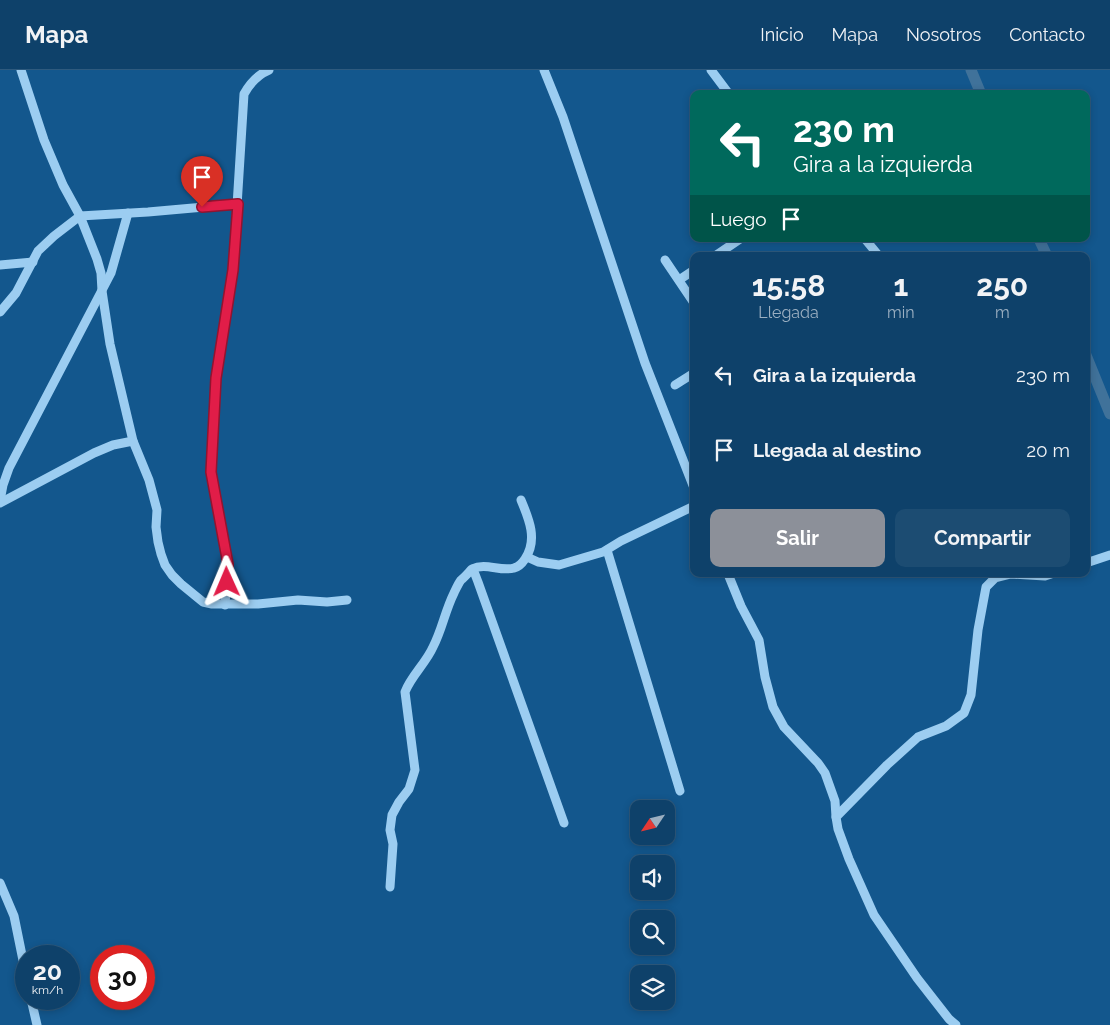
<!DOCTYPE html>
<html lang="es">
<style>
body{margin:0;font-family:Raleway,sans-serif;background:#1c4c72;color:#f1f3f6;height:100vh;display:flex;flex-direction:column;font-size:19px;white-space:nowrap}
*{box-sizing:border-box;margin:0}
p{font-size:16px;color:#9bafc1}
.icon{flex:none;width:28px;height:28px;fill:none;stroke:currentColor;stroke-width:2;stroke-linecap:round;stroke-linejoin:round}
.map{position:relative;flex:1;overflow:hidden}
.details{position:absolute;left:690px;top:182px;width:400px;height:325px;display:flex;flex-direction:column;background:#0e416a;border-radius:10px;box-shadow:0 2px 8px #0003,0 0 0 1px #2e5a7e}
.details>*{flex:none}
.banner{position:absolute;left:690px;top:20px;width:400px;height:152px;border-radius:10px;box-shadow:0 2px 8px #0003,0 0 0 1px #2e5a7e;background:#00695c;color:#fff;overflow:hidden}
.needle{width:32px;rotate:235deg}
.tools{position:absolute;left:630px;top:730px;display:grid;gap:10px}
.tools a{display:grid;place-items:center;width:45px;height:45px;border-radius:10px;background:#0e416a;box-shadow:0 2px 8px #0003,0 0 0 1px #2e5a7e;font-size:25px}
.speed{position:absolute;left:15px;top:875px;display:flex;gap:10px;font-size:25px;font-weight:700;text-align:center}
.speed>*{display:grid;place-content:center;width:65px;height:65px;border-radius:50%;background:#0e416a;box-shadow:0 2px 8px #0003,0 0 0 1px #2e5a7e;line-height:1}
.speed small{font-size:12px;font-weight:400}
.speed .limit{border:8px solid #d22;background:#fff;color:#111}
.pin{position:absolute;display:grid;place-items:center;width:42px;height:42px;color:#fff;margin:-51px -21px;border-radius:50% 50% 50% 0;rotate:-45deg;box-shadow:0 0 5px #0007}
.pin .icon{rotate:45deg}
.me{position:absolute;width:55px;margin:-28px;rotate:359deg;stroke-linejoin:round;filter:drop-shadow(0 0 4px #0008)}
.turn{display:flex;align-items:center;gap:18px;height:105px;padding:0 20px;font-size:22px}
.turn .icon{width:65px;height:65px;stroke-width:2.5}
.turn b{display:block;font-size:35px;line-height:42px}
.then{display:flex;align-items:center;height:48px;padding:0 20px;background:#0003;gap:10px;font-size:19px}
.eta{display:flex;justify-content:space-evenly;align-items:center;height:85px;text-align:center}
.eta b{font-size:30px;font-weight:700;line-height:35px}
.action{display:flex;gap:10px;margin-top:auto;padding:10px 20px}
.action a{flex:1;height:58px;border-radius:10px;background:#8c9099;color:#fff;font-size:20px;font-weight:700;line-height:58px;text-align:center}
.action a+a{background:#1c4c72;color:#f1f3f6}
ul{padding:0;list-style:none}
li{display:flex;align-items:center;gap:15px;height:75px;padding:0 20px}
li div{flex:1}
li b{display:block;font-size:19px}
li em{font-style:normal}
header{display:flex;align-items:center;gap:30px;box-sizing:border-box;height:70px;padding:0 25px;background:#0e416a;border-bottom:1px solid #2e5a7e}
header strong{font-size:24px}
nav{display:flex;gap:28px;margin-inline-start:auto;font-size:18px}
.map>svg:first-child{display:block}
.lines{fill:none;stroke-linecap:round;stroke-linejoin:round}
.canal{stroke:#40729a;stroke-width:11}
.minor{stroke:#9ccdf1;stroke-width:9}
.route-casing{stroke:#92132f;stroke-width:12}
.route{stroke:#e11d48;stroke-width:9}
</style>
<header>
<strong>Mapa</strong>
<nav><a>Inicio</a><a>Mapa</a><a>Nosotros</a><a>Contacto</a></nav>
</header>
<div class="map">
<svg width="1110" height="955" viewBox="0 0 1110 955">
<rect width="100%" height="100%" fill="#13578d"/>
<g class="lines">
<g class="canal">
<polyline points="971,0 981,24"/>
<polyline points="1039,169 1047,186"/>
<polyline points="1086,285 1110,344"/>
</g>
<g class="minor">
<polyline points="21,0 44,70 63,115 80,146 97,189 101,203 102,221 110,274 133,371 149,410 157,440 156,457 158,472 161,484 165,495 172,505 181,514 203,532 212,534 258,534 298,530 327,532 347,530"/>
<polyline points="544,0 563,47 645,293 694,418"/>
<polyline points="711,0 729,24"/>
<polyline points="865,169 879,186"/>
<polyline points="715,186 740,169"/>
<polyline points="665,190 694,233"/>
<polyline points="0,195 33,192"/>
<polyline points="679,210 694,200"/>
<polyline points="0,242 16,223 38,181 54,166 80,146 148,142 238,134"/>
<polyline points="675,315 694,303"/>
<polyline points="0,431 3,415 9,398 111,203 128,143"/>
<polyline points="0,433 94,383 113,375 133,371"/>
<polyline points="607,480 680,721"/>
<polyline points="527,487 538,492 559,495 603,482 621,471 694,436"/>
<polyline points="1086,493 1110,485"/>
<polyline points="473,499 478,512 564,753"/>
<polyline points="728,504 741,536 759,570 765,607 773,637 784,657 818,693 825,703 835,731 836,747"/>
<path d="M225,535L228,494L211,402L216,308L233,200L244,24C250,13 257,5 269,0"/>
<polyline points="0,813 14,846 26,905"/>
<path d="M390,817L393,774L390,760L392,745L399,732L409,719L415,700L405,622C411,606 426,593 433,577C442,560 445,541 454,523C456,519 458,514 461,510C465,507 469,502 472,499C486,492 500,502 514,498C519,497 523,492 525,489C538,470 529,449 521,430"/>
<polyline points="31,929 37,955"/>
<polyline points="956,955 949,949 917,908 874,845 849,789 838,759 836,747 887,695 918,667 946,656 964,643 971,625 978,560 986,517 995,508 1011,504 1045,506 1051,504"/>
</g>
</g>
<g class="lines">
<defs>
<polyline id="route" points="202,137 238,134 233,200 216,308 211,402 228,494 227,512"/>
</defs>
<use href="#route" class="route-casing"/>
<use href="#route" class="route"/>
</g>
</svg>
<div class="tools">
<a><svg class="needle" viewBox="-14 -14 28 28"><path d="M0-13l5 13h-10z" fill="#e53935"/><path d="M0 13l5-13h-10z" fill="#9bafc1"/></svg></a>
<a><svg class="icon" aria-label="sound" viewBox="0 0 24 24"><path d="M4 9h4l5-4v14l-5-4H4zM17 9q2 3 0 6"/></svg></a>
<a><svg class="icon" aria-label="search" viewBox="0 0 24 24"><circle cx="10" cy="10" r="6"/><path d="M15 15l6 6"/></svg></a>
<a><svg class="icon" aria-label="layers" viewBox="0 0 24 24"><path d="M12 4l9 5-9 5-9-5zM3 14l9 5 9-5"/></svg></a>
</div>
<div class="speed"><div>20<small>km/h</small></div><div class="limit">30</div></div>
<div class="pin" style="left:202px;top:137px;background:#d93025"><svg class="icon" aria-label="arrive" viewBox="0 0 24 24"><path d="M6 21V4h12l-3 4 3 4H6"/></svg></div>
<svg class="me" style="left:227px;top:512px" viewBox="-20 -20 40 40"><path d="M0-17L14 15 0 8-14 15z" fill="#e11d48" stroke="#fff" stroke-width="4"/></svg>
<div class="banner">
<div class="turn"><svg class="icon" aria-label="left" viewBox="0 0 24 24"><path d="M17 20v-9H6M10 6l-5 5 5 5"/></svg><div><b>230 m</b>Gira a la izquierda</div></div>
<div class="then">Luego<svg class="icon" aria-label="arrive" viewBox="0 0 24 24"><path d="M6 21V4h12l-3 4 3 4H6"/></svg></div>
</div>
<section class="details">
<div class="eta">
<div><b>15:58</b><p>Llegada</p></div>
<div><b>1</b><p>min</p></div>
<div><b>250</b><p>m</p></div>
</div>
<ul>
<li><svg class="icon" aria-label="left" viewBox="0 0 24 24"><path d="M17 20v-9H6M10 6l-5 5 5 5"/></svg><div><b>Gira a la izquierda</b></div><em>230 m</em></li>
<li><svg class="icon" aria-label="arrive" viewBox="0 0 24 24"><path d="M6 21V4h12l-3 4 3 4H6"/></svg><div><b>Llegada al destino</b></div><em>20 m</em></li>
</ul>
<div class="action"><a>Salir</a><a>Compartir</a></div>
</section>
</div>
